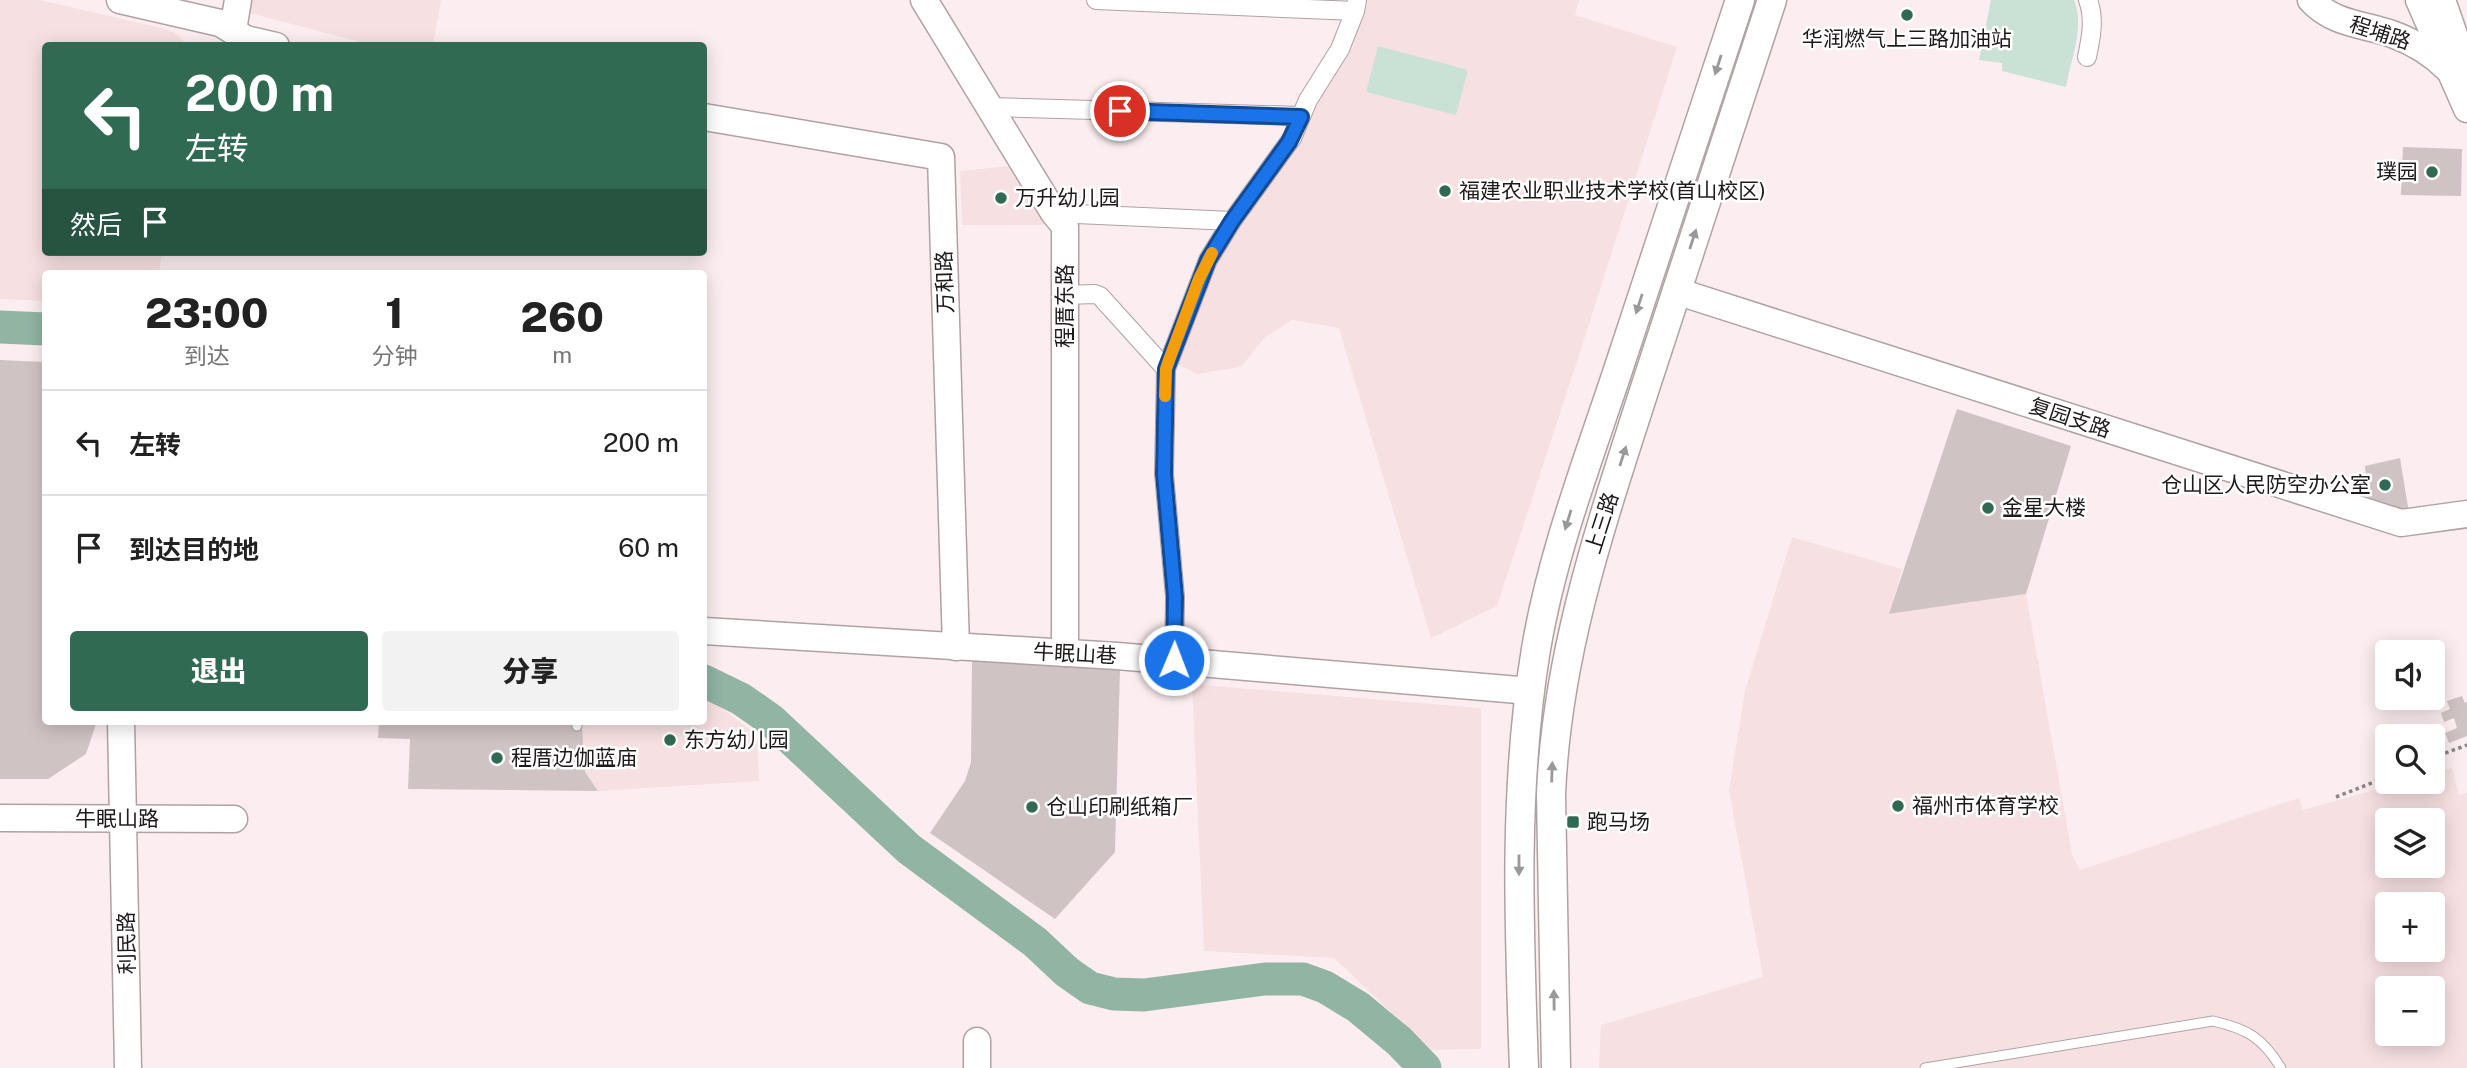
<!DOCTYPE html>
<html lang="zh">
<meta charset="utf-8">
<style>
body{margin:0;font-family:"Public Sans","Noto Sans SC",sans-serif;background:#f2f2f2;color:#222;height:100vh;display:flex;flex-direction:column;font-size:26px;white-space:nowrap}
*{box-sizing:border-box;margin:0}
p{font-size:23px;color:#767676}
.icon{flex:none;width:38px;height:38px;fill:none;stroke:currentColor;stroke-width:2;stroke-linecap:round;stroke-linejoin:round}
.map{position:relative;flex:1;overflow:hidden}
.side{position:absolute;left:42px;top:270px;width:665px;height:455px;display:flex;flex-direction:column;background:#fff;border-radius:7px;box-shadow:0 4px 18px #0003}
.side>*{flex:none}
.banner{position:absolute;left:42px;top:42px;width:665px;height:214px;border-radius:7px;box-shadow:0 4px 18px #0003;background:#316a52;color:#fff;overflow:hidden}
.controls{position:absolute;left:2375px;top:640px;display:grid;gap:14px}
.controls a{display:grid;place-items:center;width:70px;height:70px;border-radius:7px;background:#fff;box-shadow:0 4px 18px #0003;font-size:35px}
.pin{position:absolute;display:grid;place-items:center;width:60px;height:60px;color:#fff;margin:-30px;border:4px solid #fff;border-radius:50%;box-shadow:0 2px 7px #0007}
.me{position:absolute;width:77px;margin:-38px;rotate:1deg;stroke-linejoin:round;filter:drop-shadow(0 0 5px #0008)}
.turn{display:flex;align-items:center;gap:24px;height:147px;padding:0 28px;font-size:32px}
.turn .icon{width:91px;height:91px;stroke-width:2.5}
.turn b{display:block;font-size:49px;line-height:60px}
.then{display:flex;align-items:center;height:66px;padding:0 28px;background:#0003;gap:14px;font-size:26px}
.eta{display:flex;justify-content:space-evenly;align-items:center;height:119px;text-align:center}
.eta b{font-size:42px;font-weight:800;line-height:49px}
.primary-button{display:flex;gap:14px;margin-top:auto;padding:14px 28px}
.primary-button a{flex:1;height:80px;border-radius:7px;background:#316a52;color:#fff;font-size:28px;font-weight:800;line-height:80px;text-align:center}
.primary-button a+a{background:#f2f2f2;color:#222}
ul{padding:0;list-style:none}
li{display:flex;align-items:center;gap:21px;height:105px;padding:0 28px;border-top:2px solid #e0e0e0}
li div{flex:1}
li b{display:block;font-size:26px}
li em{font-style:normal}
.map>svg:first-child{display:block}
.built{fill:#f7e0e2;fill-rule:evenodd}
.green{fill:#c9e2d5}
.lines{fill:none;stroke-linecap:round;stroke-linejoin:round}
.river{stroke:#91b4a3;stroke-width:33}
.building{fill:#d0c3c4}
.lane-casing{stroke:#afa2a3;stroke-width:11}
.street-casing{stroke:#afa2a3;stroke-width:20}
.secondary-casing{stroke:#afa2a3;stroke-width:29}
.primary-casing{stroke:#afa2a3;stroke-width:31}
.path{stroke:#8d8485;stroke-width:3.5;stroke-dasharray:3.5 3.5;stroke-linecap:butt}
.lane{stroke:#fff;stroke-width:9}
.street{stroke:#fff;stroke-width:18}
.secondary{stroke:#fff;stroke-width:26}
.primary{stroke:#fff;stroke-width:28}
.oneway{fill:#9a9898}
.route-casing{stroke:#114b97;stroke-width:18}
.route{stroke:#1a73e8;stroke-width:12}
.slow{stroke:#f59e0b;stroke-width:12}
.poi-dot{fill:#316a52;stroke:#fff;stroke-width:2.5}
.labels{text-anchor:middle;stroke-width:5;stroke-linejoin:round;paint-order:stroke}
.street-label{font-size:21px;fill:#1f1a1a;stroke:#fff}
.poi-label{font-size:21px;fill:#1f1a1a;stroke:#fff;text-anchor:start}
</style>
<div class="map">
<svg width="2467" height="1068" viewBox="0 0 2467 1068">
<rect width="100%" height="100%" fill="#fceef0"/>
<g class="built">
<polygon points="0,0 40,0 166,29 177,34 184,42 185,45 46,46 46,252 162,252 159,273 46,273 45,301 0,299"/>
<polygon points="250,0 441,0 433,45 372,45 249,13"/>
<polygon points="1362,0 1579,0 1575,15 1677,47 1583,343 1497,606 1431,638 1339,328 1292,320 1264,338 1241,367 1197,374 1175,363 1207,269 1299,133"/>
<polygon points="1021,165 1058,225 962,225 960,171"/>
<path d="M1792,537L1902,569L1890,614L2026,594L2072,854L2080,870L2299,798L2303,810L2402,782H2432L2433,773L2452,768L2459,795L2467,793V1068H1599L1601,1025L1763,977L1729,790L1745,691ZM2387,821H2432V866H2387ZM2387,905H2432V950H2387ZM2387,989H2432V1034H2387Z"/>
<polygon points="1192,684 1481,708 1481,1049 1431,1050 1334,958 1204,951"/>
<polygon points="704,694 757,735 759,781 598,791 585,772 582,721 704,721"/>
</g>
<g class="green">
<path d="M1991,0H2074C2085,27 2071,59 2066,87L2002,71V63L1979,60Z"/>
<polygon points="1378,46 1468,70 1456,115 1366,92"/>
</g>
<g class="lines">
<g class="river">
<polyline points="0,327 46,329"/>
<polyline points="704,681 741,699 771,720 909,849 1035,942 1067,972 1090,988 1114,994 1144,995 1265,979 1303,979 1325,987 1358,1007 1399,1041 1425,1068"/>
</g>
</g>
<g class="building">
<polygon points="2403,147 2462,149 2461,196 2401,195"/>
<polygon points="0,360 46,362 46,721 97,721 86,754 48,779 0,779"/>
<polygon points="1957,409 2071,446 2026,594 1889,614"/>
<polygon points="2400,458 2409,513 2368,503 2365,466"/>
<polygon points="972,659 1120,668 1115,852 1055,919 930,833 965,781 971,762"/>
<polygon points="2462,696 2465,703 2467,702 2467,736 2449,743 2445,733 2457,728 2454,718 2444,722 2441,713 2450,709 2447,701"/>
<polygon points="379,721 572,721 572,726 582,725 585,772 598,791 408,789 410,739 378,738"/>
</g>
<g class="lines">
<defs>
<g id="lane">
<polyline points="577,721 577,726"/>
<path d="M1925,1068L2213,1021C2247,1029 2262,1037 2281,1068"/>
</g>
<g id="street">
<polyline points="1096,0 1355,11 1357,0"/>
<path d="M2087,57C2091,38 2095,19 2088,0"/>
<polyline points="991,107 1301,116"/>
<polyline points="1054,213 1232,221"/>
<polyline points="1065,295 1095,294 1100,296 1166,369"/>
<polyline points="1174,660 1175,597 1164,474 1166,369 1208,260 1232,221 1292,138 1308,100 1340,49 1355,11"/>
</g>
<g id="secondary">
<polyline points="120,0 220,23 246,39 276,46"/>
<polyline points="924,0 1054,213 1065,226 1065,653"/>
<path d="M2311,0C2333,24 2363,24 2392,34C2414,42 2432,53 2448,69"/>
<polyline points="2419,0 2467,109"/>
<polyline points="2442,0 2467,72"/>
<polyline points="233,30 238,0"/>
<polyline points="704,117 941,157 956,647"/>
<polyline points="1676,291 2401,523 2467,514"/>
<polyline points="704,631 1117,656 1530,691"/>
<polyline points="121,721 128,1068"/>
<polyline points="0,818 234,819"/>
<polyline points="977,1041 977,1068"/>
</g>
<g id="primary">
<path d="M1524,1068C1519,928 1513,788 1536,649C1552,554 1587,463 1617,373C1658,249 1699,124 1740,0"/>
<path d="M1556,1068L1551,794C1557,651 1602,522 1645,388C1687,258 1730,129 1772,0"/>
</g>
</defs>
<use href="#lane" class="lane-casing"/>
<use href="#street" class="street-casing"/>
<use href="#secondary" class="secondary-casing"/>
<use href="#primary" class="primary-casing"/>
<g class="path">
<polyline points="2432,758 2467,745"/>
<polyline points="2336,797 2387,777"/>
</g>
<use href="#lane" class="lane"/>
<use href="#street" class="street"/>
<use href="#secondary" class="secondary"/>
<use href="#primary" class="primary"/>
</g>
<defs><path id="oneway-solid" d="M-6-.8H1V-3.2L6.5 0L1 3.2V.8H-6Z" transform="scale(1.75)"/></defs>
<g class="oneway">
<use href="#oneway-solid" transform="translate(1718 65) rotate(108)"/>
<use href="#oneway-solid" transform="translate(1693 239) rotate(-72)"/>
<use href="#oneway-solid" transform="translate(1639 304) rotate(108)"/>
<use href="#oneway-solid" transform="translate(1623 456) rotate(-72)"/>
<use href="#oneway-solid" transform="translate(1568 520) rotate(107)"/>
<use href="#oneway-solid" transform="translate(1552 772) rotate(-88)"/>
<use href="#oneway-solid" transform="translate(1519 865) rotate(90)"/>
<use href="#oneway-solid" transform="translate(1554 1000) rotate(-91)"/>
</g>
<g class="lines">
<defs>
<polyline id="route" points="1120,111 1301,117 1289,142 1232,221 1208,260 1166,369 1164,474 1175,597 1174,660"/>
</defs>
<use href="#route" class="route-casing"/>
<use href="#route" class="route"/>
<polyline class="slow" points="1165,396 1166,369 1169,360 1199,279 1212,253"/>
</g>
<g class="poi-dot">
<circle cx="1907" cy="15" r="7"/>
<circle cx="2432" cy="172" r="7"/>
<circle cx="1445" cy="191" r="7"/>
<circle cx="1001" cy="198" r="7"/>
<circle cx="2385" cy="485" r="7"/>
<circle cx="1988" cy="508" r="7"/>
<circle cx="670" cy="740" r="7"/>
<circle cx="497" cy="758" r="7"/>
<circle cx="1898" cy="806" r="7"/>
<circle cx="1032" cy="807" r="7"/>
<rect x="1566" y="815" width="14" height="14" rx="3.5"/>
</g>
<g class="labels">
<g class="street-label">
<text transform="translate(2380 33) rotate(18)" y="7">程埔路</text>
<text transform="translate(945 282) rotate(-92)" y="7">万和路</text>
<text transform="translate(1065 306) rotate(-90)" y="7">程厝东路</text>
<text transform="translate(2070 418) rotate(18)" y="7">复园支路</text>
<text transform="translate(1602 523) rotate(-72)" y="7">上三路</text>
<text transform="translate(1075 654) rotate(3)" y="7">牛眠山巷</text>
<text x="117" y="826">牛眠山路</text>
<text transform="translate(127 943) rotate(-91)" y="7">利民路</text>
</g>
<g class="poi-label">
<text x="1907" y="46" text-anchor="middle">华润燃气上三路加油站</text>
<text x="2418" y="179" text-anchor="end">璞园</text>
<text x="1459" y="198">福建农业职业技术学校(首山校区)</text>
<text x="1015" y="205">万升幼儿园</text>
<text x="2371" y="492" text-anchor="end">仓山区人民防空办公室</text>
<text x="2002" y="515">金星大楼</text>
<text x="684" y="747">东方幼儿园</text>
<text x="511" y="765">程厝边伽蓝庙</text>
<text x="1912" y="813">福州市体育学校</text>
<text x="1046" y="814">仓山印刷纸箱厂</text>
<text x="1587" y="829">跑马场</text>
</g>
</g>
</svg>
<div class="controls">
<a><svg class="icon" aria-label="sound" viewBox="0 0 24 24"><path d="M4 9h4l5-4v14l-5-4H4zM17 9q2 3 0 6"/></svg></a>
<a><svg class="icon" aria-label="search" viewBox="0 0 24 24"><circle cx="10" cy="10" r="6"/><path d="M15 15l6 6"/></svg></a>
<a><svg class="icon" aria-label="layers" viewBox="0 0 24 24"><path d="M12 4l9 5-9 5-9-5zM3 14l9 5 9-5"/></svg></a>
<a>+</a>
<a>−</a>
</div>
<div class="pin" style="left:1120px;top:111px;background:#d93025"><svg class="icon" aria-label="arrive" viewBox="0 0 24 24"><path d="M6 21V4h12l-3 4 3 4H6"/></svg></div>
<svg class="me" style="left:1174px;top:660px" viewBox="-20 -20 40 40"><circle r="17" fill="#1a73e8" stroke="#fff" stroke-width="3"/><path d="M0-11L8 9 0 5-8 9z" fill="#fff"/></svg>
<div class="banner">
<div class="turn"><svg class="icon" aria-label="left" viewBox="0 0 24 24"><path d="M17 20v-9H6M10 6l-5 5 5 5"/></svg><div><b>200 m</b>左转</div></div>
<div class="then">然后<svg class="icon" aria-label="arrive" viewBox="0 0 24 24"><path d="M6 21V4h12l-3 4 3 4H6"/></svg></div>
</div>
<section class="side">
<div class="eta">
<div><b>23:00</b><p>到达</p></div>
<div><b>1</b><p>分钟</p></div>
<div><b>260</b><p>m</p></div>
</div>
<ul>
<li><svg class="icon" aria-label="left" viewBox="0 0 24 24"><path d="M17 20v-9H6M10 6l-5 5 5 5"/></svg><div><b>左转</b></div><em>200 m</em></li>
<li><svg class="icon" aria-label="arrive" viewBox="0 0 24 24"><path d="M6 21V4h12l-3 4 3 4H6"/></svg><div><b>到达目的地</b></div><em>60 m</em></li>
</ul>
<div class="primary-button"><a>退出</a><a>分享</a></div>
</section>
</div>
